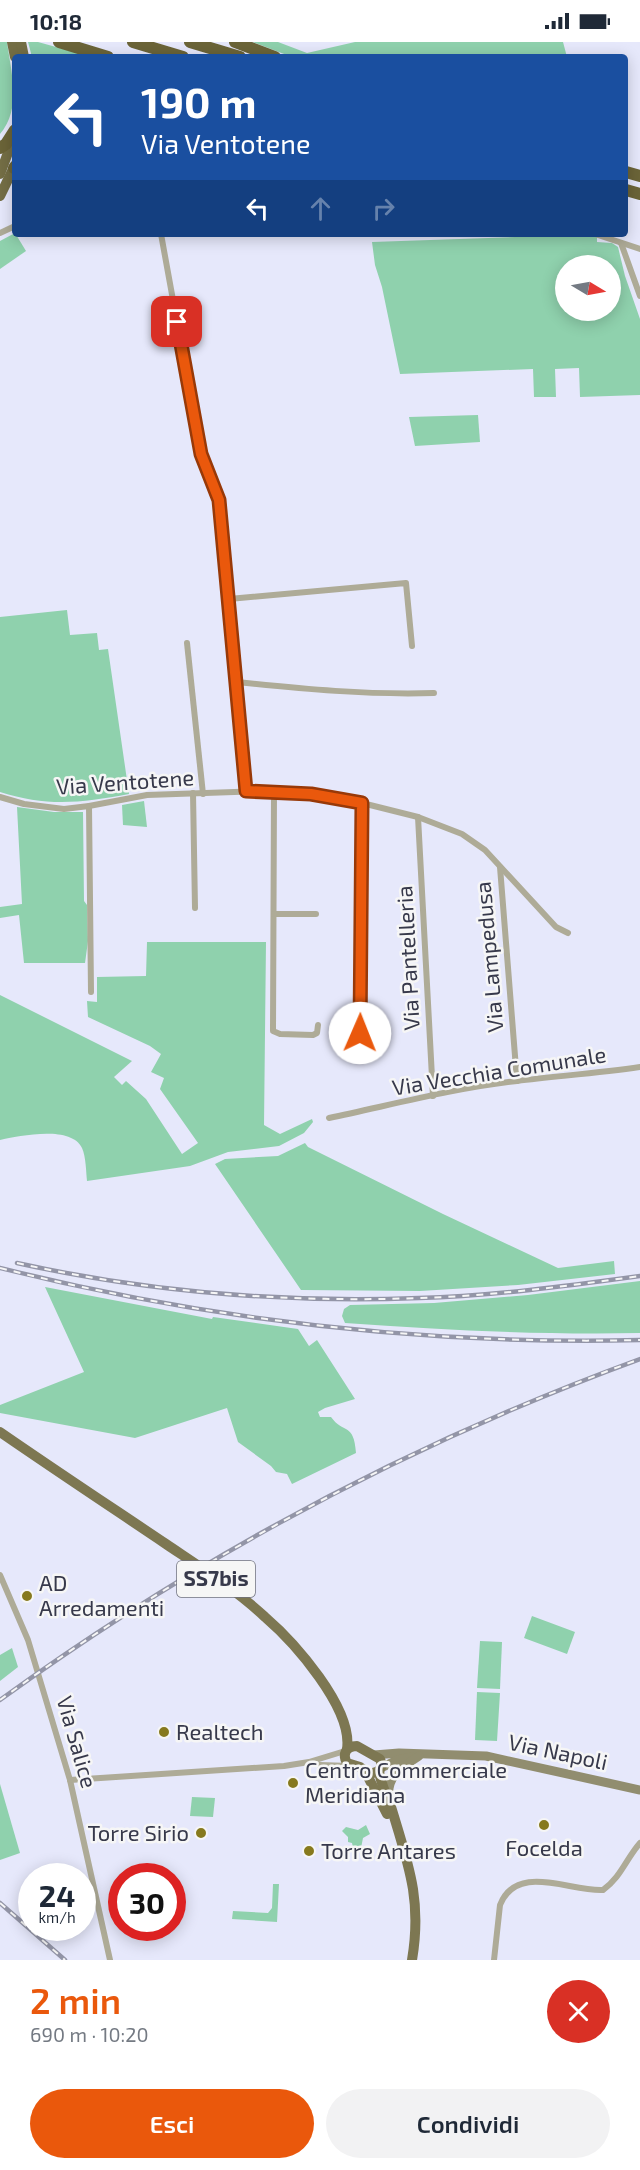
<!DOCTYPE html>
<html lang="it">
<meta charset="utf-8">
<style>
body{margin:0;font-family:"Exo 2",sans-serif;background:#f2f2f3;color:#1f2937;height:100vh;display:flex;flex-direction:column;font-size:22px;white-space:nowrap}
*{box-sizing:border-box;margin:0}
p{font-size:20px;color:#747a83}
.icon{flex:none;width:33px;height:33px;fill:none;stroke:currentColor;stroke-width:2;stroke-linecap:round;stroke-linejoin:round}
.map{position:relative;height:1918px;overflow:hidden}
.sheet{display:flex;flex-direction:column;background:#fff;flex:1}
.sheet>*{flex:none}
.banner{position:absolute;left:12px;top:12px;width:616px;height:183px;border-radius:6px;box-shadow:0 3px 15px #0003;background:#1a4fa0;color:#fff;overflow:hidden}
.needle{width:39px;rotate:100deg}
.fabs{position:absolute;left:555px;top:213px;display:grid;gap:12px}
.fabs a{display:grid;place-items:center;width:66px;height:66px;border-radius:50%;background:#fff;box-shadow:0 3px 15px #0003;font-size:30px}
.speed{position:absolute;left:18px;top:1821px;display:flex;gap:12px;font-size:30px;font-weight:700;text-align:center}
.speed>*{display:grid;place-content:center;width:78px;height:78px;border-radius:50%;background:#fff;box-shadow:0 3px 15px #0003;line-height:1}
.speed small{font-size:15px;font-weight:400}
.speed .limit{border:9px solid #d22;background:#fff;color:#111}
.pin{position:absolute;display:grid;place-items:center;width:51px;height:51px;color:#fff;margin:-26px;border-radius:12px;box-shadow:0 3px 9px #0006}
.me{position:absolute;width:66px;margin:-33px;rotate:1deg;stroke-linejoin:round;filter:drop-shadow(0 0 4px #0008)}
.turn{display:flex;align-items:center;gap:21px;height:126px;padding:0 30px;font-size:27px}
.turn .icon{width:78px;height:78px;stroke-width:2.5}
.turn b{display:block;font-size:42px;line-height:51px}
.lanes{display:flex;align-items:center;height:57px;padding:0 30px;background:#0003;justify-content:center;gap:30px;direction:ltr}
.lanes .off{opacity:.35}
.round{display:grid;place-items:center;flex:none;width:63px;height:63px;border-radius:32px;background:#f2f2f3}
.head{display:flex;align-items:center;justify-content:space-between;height:102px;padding:0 30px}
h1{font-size:36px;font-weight:600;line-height:45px;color:#ea580c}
.cta{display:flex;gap:12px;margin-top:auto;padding:12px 30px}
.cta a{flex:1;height:69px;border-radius:36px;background:#ea580c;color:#fff;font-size:24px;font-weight:600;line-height:69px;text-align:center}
.cta a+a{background:#f2f2f3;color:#1f2937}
.status{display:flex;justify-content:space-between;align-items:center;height:42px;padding:0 30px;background:#fff;direction:ltr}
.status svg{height:16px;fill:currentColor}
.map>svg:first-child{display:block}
.green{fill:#8fd1ad;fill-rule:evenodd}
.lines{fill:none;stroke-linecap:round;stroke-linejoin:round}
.minor{stroke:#aeab97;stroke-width:6}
.secondary{stroke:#918d6f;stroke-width:9}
.primary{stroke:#7d7752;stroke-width:10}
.trunk{stroke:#746e45;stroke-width:10}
.motorway{stroke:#6b6438;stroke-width:12}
.rail-casing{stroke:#9395a7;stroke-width:4.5}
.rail{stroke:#f6f6f6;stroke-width:2;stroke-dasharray:7;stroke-linecap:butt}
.route-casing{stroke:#983908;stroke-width:15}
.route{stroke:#ea580c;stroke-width:10}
.poi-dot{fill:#86791d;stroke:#f6f6f6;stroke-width:2}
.labels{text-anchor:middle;stroke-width:5;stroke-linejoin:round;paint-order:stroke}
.shield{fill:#f6f6f6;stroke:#70727e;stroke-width:1.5}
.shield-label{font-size:21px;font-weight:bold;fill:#37394b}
.street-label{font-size:22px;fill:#37394b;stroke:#f6f6f6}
.poi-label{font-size:22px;fill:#37394b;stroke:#f6f6f6;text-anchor:start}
</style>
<div class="status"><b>10:18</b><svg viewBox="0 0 49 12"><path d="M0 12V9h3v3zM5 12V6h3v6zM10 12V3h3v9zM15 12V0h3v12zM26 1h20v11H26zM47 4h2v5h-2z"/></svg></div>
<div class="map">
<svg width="640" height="1918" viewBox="0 0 640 1918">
<rect width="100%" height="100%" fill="#e6e8fb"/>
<g class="green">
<path d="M0,0H7C11,30 22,67 0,92Z"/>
<polygon points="28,0 38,0 92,15 32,15"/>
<polygon points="253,0 278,0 307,11 355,0 563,0 567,15 292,15"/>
<polygon points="15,191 26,209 0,227 0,199"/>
<path d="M575,193L597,195V200L612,201L618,205L625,234L640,277V353L580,355L579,326L555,327L556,355H534L533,327L400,332L382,245L375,223L372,200ZM566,224H610V268H566Z"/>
<polygon points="478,373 480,400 415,404 409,375"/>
<path d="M67,568L70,593L97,591L99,608L108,607L129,752C81,761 47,765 0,750V575Z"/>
<polygon points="144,759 147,785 123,783 122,763"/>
<polygon points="17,765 54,770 83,770 84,859 87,863 88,899 85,921 24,921 19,873 0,876 0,865 22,862"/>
<path d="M147,900H266L264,1083L280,1092L312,1077L313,1080L304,1091L279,1104L228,1110L190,1124L87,1139C86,1129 86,1115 82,1106C71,1083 19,1094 0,1098V953L132,1019L114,1035L122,1043L126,1039L146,1057L182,1112L198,1101L160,1047L164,1036L151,1030L161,1012L150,1004L88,975L87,959L97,960V935L146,934Z"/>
<polygon points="305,1101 308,1105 443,1172 558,1226 614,1219 615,1232 518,1243 420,1249 301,1248 215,1122 225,1117 278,1114"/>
<path d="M640,1239V1291C541,1293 443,1288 345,1281L342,1274L344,1267L350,1263L434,1261L528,1253Z"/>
<path d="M45,1245L212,1277L213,1275L298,1287L309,1304L317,1298L355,1357L325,1366L318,1370L320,1375H331C343,1392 354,1380 356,1411L292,1442L287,1432L276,1430L271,1424L238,1400L227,1366L135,1396L0,1371V1363L84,1330Z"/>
<polygon points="532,1574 575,1590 567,1612 524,1596"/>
<polygon points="480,1599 502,1600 500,1647 477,1646"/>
<polygon points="12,1606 18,1625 0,1639 0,1613"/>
<polygon points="477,1650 500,1651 497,1699 475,1698"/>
<polygon points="0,1742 20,1811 0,1818"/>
<polygon points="192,1755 215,1756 213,1775 190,1774"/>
<polygon points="366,1783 370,1792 363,1796 361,1806 354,1810 352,1801 348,1800 348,1795 342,1789 346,1785 358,1788"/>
<polygon points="273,1842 279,1842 277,1880 232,1877 233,1869 268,1871 272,1866"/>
</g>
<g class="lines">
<g class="minor">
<polyline points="0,191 15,184"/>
<polyline points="161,192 201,412 219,458 246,749"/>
<polyline points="595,192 640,207"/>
<polyline points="621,201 640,254"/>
<polyline points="229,557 406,541 412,604"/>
<polyline points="187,601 203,752"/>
<path d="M237,640C303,647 367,653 434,651"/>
<polyline points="274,750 273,989 280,992 313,993 317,991 318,983"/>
<polyline points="193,751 195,866"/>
<polyline points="0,755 24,762 64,767 89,764 147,753 265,749 311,752 362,761 418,775 462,792 485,808 556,885 568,891"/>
<polyline points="89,764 91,950"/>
<polyline points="418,775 433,1054"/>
<polyline points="500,825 517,1039"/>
<polyline points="274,872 316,872"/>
<polyline points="361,991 362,761"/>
<path d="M329,1076C391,1063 454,1046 517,1039C558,1034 599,1031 640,1025"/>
<polyline points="0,1533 28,1598 70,1738 110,1918"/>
<polyline points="310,1720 320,1723 350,1724"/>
<polyline points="70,1738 284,1724 309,1720 345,1709"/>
<path d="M494,1918L500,1863C517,1820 570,1850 603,1848C621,1835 626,1817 640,1801"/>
</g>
<g class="secondary">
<polyline points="374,1713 399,1711 486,1714 640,1748"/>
<polyline points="381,1726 397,1718 412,1715"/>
<path d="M389,1756C386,1734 402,1725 419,1714"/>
</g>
<g class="primary">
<path d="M0,1390C55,1428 111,1465 166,1502C200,1525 235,1547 265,1575C294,1600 353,1666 347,1707"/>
<path d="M357,1704L380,1717L382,1723L379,1729L370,1732L360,1725L347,1721C342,1712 346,1704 357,1704Z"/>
<polyline points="365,1729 387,1772"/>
<path d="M379,1729C381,1744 388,1755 392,1768C409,1824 422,1859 412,1918"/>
</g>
<g class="trunk">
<polyline points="12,0 15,15"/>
<polyline points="21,0 24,15"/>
<polyline points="0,132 15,92"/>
<polyline points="0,154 15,123"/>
</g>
<g class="motorway">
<polyline points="59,0 108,15"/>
<polyline points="133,0 183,15"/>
<polyline points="190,0 240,15"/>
<polyline points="235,0 275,15"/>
<polyline points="0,106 6,102 15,88"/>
<polyline points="14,126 15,125"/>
<polyline points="626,130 640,134"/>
<polyline points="626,148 640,152"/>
</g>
<defs>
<g id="rail">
<path d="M17,1221C148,1250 284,1261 419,1256C493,1254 567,1244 640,1234"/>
<path d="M0,1226C209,1278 425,1303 640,1298"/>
<path d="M0,1658C196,1516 413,1400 640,1317"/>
<polyline points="0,1861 65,1918"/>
</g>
</defs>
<use href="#rail" class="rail-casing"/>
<use href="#rail" class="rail"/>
</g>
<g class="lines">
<defs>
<polyline id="route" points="177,280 201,412 219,458 246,749 311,752 362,761 360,991"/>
</defs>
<use href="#route" class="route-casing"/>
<use href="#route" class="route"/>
</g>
<g class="poi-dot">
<circle cx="27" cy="1554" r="6"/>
<circle cx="164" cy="1690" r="6"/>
<circle cx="293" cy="1741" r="6"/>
<circle cx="544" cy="1783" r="6"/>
<circle cx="201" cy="1791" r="6"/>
<circle cx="309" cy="1809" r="6"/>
</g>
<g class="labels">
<rect class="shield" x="177" y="1519" width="78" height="36" rx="4.5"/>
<g class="shield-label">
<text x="216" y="1544">SS7bis</text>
</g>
<g class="street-label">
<text transform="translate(125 740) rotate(-4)" y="8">Via Ventotene</text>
<text transform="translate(489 915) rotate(-95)" y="8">Via Lampedusa</text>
<text transform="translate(408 916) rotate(-93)" y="8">Via Pantelleria</text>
<text transform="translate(499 1029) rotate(-9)" y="8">Via Vecchia Comunale</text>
<text transform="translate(77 1700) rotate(74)" y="8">Via Salice</text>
<text transform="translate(558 1710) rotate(12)" y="8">Via Napoli</text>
</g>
<g class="poi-label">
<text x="39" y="1549">AD<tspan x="39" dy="25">Arredamenti</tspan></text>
<text x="176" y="1698">Realtech</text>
<text x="305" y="1736">Centro Commerciale<tspan x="305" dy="25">Meridiana</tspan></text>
<text x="189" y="1799" text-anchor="end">Torre Sirio</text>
<text x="544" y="1814" text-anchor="middle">Focelda</text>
<text x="321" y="1817">Torre Antares</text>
</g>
</g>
</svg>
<div class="fabs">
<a><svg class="needle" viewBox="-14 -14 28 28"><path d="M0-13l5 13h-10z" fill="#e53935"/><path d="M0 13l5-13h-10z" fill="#747a83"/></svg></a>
</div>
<div class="speed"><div>24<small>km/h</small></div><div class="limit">30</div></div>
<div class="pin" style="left:177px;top:280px;background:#d93025"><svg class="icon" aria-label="arrive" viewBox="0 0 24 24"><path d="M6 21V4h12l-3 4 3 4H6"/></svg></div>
<svg class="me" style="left:360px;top:991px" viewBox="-20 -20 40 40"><circle r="19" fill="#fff"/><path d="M0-13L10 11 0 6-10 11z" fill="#ea580c"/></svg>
<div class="banner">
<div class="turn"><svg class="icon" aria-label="left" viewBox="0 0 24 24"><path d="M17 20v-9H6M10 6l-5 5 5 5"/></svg><div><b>190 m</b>Via Ventotene</div></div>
<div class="lanes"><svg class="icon" aria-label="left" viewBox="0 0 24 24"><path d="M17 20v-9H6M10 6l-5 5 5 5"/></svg><svg class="icon off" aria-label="ahead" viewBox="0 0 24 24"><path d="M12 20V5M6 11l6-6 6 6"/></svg><svg class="icon off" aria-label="right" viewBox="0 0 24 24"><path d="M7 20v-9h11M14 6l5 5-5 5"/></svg></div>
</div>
</div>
<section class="sheet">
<div class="head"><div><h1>2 min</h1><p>690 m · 10:20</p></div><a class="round" style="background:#d93025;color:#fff"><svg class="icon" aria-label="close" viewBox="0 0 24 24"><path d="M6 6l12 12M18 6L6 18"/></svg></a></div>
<div class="cta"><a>Esci</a><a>Condividi</a></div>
</section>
